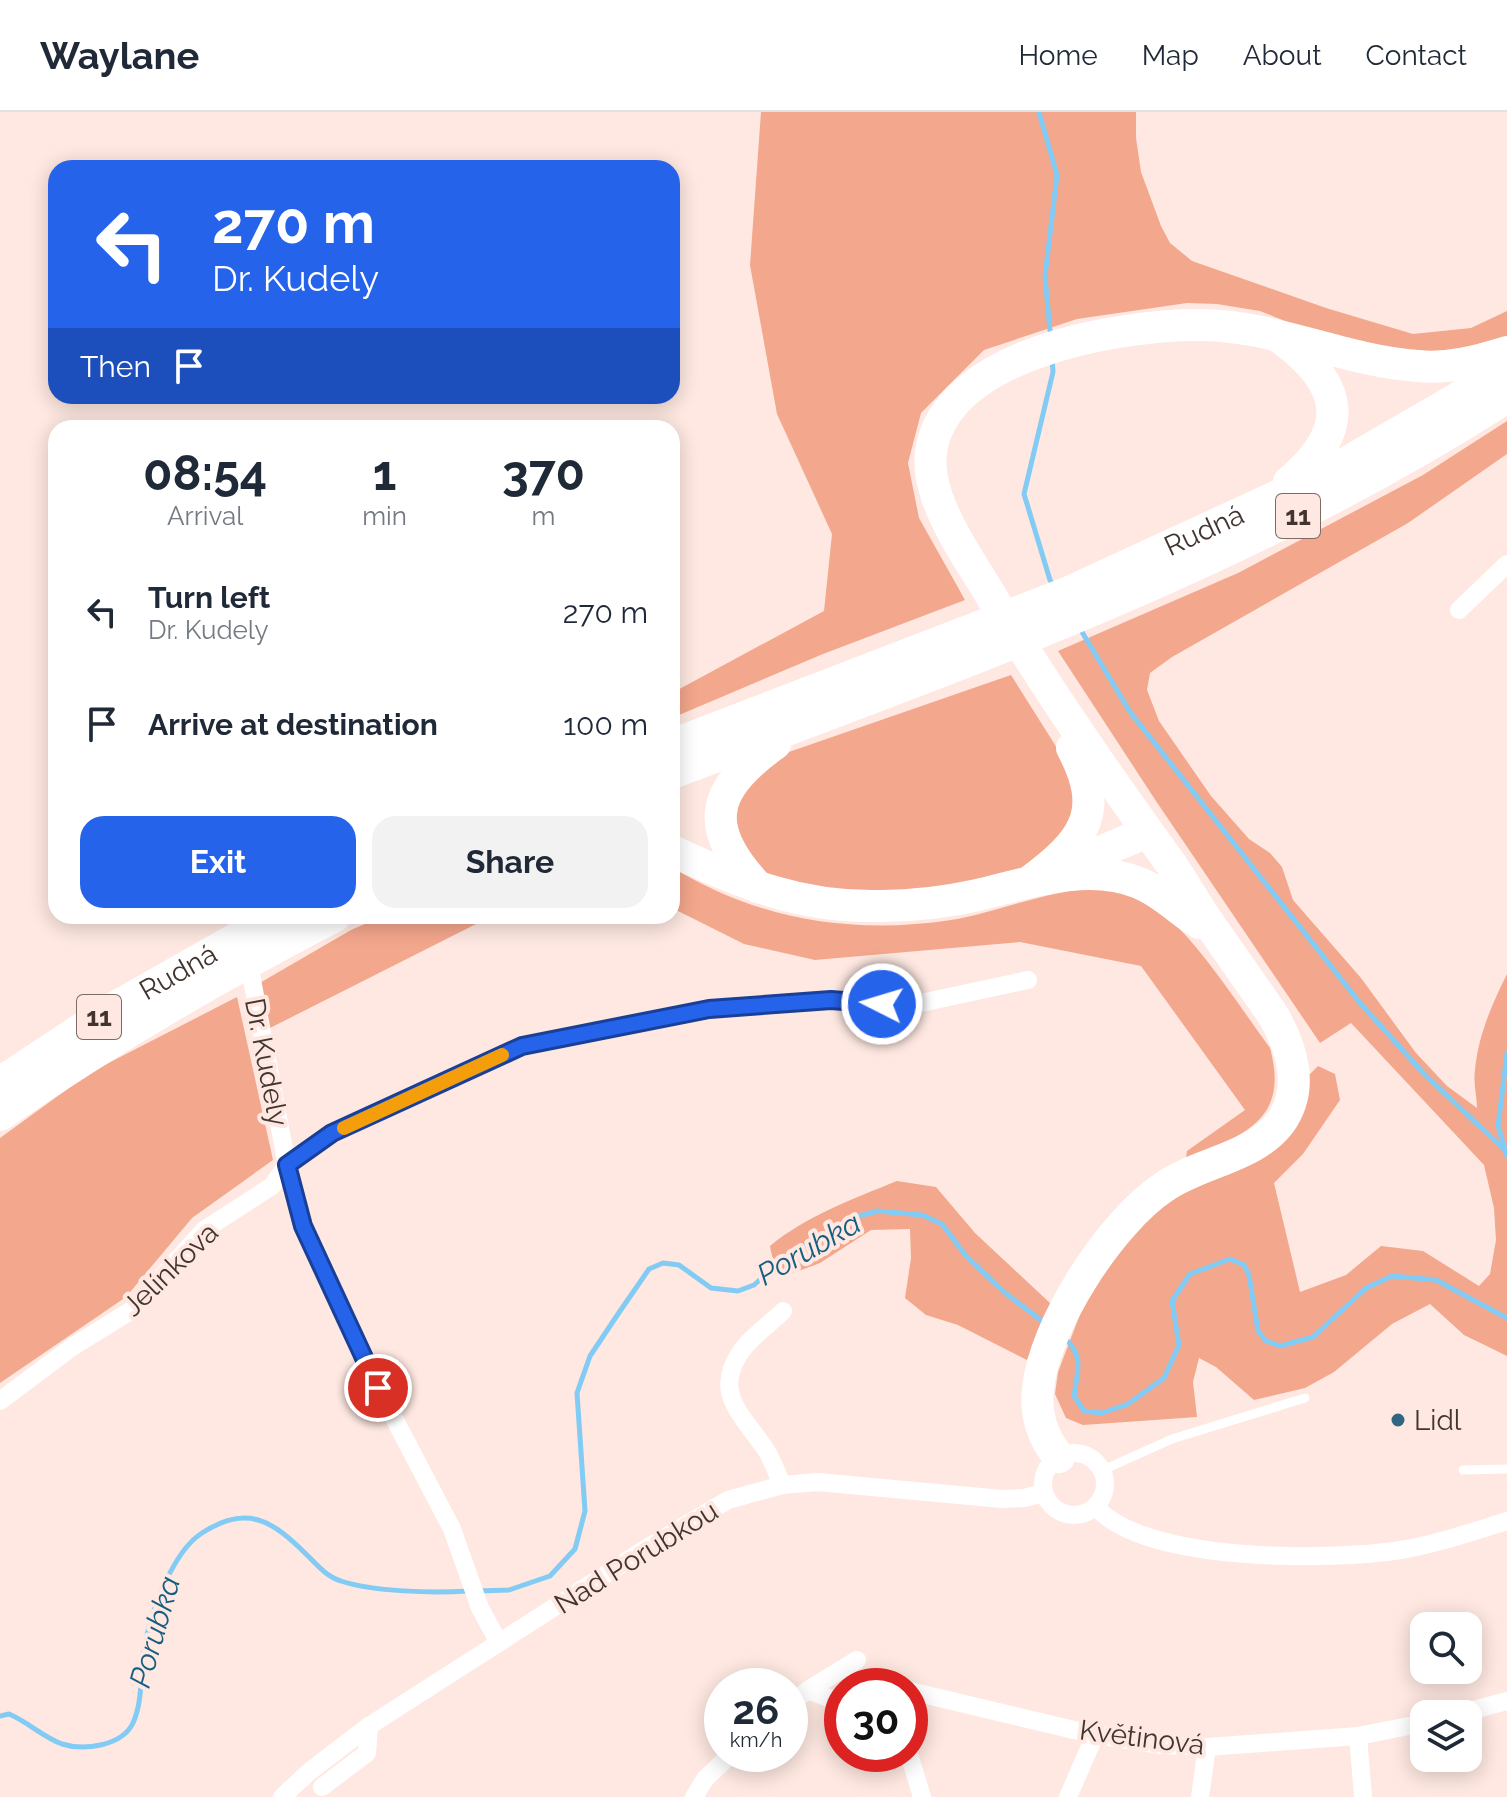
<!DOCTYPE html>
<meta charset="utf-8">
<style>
body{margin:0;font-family:Raleway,sans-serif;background:#f2f2f3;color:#1f2937;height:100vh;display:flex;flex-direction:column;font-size:30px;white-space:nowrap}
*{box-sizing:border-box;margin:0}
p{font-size:26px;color:#747a83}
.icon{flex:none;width:44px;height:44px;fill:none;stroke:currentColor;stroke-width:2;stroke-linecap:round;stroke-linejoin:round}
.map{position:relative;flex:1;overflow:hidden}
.side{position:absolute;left:48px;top:308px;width:632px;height:504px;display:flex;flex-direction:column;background:#fff;border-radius:24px;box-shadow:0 4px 20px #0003}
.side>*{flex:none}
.banner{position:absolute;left:48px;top:48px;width:632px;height:244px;border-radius:24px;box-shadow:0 4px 20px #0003;background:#2563eb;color:#fff;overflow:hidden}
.tools{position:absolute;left:1410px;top:1500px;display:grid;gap:16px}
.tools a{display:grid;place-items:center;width:72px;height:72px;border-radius:16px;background:#fff;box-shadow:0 4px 20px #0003;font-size:40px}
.speed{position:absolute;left:704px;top:1556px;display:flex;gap:16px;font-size:40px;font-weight:700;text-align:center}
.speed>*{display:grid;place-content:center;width:104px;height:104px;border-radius:50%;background:#fff;box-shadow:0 4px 20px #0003;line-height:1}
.speed small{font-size:20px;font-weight:400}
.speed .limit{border:12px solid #d22;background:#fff;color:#111}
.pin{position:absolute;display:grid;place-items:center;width:68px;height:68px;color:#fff;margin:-34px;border:4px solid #fff;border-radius:50%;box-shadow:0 2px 8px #0007}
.me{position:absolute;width:88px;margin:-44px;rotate:275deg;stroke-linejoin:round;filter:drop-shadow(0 0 6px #0008)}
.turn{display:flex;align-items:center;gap:28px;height:168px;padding:0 32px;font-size:36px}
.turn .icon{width:104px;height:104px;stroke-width:2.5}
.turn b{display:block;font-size:56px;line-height:68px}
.then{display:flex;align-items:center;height:76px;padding:0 32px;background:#0003;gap:16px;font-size:30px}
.eta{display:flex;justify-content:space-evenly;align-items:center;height:136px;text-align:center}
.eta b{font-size:48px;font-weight:700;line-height:56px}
.action{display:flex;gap:16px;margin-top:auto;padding:16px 32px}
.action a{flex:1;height:92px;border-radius:24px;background:#2563eb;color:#fff;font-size:32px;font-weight:700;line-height:92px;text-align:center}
.action a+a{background:#f2f2f3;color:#1f2937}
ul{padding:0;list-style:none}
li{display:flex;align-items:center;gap:24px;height:112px;padding:0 32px}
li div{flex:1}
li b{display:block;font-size:30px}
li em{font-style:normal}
header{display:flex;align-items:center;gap:48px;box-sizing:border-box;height:112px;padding:0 40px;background:#fff;border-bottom:2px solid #e0e1e3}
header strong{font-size:38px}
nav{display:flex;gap:44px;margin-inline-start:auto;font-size:28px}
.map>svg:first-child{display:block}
.green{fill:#f3a78c}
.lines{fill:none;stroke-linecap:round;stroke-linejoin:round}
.stream{stroke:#81cbf4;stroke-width:5}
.lane{stroke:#fff;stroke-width:9}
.street{stroke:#fff;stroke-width:18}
.highway{stroke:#fff;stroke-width:32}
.route-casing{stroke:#184099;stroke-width:20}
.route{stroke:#2563eb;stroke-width:14}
.slow{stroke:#f59e0b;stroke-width:14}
.poi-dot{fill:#316682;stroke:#fee8e1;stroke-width:3}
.labels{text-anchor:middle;stroke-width:8;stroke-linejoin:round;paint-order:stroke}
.shield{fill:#fee8e1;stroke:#7a6b65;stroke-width:2}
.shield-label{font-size:26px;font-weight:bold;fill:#423530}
.street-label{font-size:28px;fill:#423530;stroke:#fee8e1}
.poi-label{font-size:28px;fill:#423530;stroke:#fee8e1;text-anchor:start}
.water-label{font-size:30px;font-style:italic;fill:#145f81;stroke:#fee8e1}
</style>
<header>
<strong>Waylane</strong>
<nav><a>Home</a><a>Map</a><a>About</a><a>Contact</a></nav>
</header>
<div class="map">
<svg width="1507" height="1685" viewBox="0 0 1507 1685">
<rect width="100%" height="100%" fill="#fee8e1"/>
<g class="green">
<polygon points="761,0 1136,0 1136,26 1141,60 1161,114 1170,131 1192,149 1326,196 1413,222 1471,216 1507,199 1507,225 1468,240 1435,245 1305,217 1260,199 1217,192 1187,191 1077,207 984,238 921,301 908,351 919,406 965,488 823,542 672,606 672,581 824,499 832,422 777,302 750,153"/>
<path d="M1507,309V342L1408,411L1172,545L1150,561L1147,578L1159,609L1211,684L1249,727L1270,741L1282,755L1293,788L1361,866L1416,941L1447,974L1477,996C1477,984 1473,971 1475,958C1478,924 1492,892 1507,862V1244L1464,1223L1430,1192L1392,1212L1334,1260L1305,1276L1254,1288L1216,1255L1199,1246L1193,1270L1197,1305L1083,1313L1066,1306L1055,1282L1058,1260L1090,1176L1129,1124L1163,1090L1209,1064L1318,954L1335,962L1340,988L1303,1042L1274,1071L1300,1180L1346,1163L1381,1134L1423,1139L1479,1174L1490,1162L1496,1128L1494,1096L1484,1053L1351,911L1320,931L1156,689L1058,539L1238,461L1423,363Z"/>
<polygon points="1011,563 1074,663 1074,712 1027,754 998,763 924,778 855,779 796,772 763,761 733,727 741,677 786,641"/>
<path d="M672,755C758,808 852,823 951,808C1006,800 1088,759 1140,785C1186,808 1238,893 1270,936C1290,1009 1243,1023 1186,1047L1187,1039L1245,998L1141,854L1020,830L815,848L744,832L672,796Z"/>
<polygon points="383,804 512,804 484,808 270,916 258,872 351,818"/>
<polygon points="237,885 273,1048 192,1106 126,1185 0,1271 0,1026 91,960"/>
<path d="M897,1069L936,1075L975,1121L1051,1192L1027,1248L958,1213L926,1203L905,1186L911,1146L910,1117L871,1118L820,1151L788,1163C776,1155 772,1148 770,1134C806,1104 853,1087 897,1069Z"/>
</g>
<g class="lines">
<g class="stream">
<polyline points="1039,0 1057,63 1045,164 1050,219"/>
<polyline points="1052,246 1053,260 1024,382 1050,468 1055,476"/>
<polyline points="1079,515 1130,600 1360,891 1426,964 1504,1037"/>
<polyline points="1507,941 1498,1014 1507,1044"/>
<path d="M1064,1226C1085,1243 1077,1260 1074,1284L1084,1299L1102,1301L1128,1292L1164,1266L1179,1233L1172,1189L1190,1162L1230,1147L1244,1153L1249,1163L1258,1219L1266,1229L1280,1234L1313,1225L1366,1176L1392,1164L1436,1168L1507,1206"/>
<polyline points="478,1479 509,1478 550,1464 575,1437 585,1399 577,1281 590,1244 618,1202 649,1157 663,1151 679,1153 711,1176 738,1179 754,1173 784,1146 851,1106 878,1099 922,1103 942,1112 966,1144 1004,1180 1047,1213"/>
<path d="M0,1604L9,1602C28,1610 43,1625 62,1632C84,1639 122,1634 133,1611C143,1589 140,1562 144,1539C149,1504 172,1440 202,1421C247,1392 272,1408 307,1443C317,1453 327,1465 341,1469C373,1480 434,1481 468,1479"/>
</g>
<g class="lane">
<polyline points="1103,1358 1172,1327 1305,1286"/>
<polyline points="1463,1358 1507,1357"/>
</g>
<g class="street">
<polyline points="1459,498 1507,452"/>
<polyline points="240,804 287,1053 303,1114 363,1247 452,1417 480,1496 499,1531"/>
<polyline points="0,1289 72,1235 132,1198 204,1118 272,1074 287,1053 332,1021 522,934 709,897 831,888 907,894 1028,868"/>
<circle cx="1074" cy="1372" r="31"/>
<path d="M782,1373C777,1361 773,1349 766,1338C743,1303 711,1281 742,1238C752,1224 770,1212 783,1199"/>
<path d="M1096,1395C1145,1451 1331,1449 1401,1438C1437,1432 1472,1420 1507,1409"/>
<polyline points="808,1578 857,1548"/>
<polyline points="910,1579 1095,1623 1161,1633 1207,1635 1358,1624 1424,1611"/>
<polyline points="790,1592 808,1578 842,1591"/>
<polyline points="1458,1602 1507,1589"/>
<polyline points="1358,1624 1363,1685"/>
<polyline points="909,1642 922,1685"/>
<polyline points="322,1675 367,1641 369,1614"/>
<polyline points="282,1685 310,1659 369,1614 645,1437 728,1388 782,1373 818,1370 1002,1387 1024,1386 1044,1381"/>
<polyline points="694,1685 705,1667 731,1642"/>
<polyline points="1068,1685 1095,1623"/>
<polyline points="1200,1685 1207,1635"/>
</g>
<g class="highway">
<path d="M1282,227C1346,274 1350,319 1289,370"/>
<path id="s1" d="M672,633L1067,481L1332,359L1458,286L1507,254"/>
<path d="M672,661C957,554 1250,451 1507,285"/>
<path d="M672,739C745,772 799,796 881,794C914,794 946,790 978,783C1028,771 1088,750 1139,771C1162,780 1178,798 1199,811"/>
<polyline points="1065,755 1147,720"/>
<path d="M1029,770C1083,730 1107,701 1072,636"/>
<path d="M758,775C702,715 710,678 775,632"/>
<path id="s2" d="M0,971L107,900L276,804"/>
<path d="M0,1003C107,929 219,864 335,804"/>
<path d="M1059,1345C1042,1326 1035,1301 1038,1277C1044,1213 1111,1110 1164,1075C1200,1050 1253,1046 1280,1011C1305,977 1292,936 1273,903C1251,871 1228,839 1206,807C1194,789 1183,770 1171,752C1109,666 1048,579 993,487C974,455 949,420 937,385C932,370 929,355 931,340C945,242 1115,214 1194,213C1271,211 1342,249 1418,254C1449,257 1478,249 1507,240"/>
</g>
</g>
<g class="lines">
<defs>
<polyline id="route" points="378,1276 303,1114 287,1053 332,1021 522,934 709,897 831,888 882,892"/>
</defs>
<use href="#route" class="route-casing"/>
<use href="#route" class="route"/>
<polyline class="slow" points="344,1016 502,943"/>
</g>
<circle class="poi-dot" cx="1398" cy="1308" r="8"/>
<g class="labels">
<g class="shield">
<rect x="1276" y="382" width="44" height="44" rx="6"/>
<rect x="77" y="883" width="44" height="44" rx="6"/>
</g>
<g class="shield-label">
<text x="1298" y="413">11</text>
<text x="99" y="914">11</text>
</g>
<g class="street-label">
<text dy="10" stroke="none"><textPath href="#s1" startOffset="574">Rudná</textPath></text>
<text dy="10" stroke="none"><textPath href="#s2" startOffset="210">Rudná</textPath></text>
<text transform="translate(267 950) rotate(79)" y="10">Dr. Kudely</text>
<text transform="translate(170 1157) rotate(-44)" y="10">Jelínkova</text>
<text transform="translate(636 1445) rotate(-32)" y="10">Nad Porubkou</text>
<text transform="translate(1142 1625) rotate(7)" y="10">Květinová</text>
</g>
<g class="poi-label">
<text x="1414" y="1318">Lidl</text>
</g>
<g class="water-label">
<text transform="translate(809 1137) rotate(-30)" y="10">Porubka</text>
<text transform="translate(155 1520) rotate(-74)" y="10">Porubka</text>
</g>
</g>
</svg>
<div class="tools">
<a><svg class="icon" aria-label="search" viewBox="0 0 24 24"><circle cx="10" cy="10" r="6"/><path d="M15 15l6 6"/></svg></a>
<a><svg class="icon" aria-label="layers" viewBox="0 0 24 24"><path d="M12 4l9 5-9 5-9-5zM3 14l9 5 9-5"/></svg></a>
</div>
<div class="speed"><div>26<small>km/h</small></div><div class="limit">30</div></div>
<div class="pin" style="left:378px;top:1276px;background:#d93025"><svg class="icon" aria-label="arrive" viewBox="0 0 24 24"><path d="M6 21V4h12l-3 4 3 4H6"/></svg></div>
<svg class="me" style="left:882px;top:892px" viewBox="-20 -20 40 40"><circle r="17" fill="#2563eb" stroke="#fff" stroke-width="3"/><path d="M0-11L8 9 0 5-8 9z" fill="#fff"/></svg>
<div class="banner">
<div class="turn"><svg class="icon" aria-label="left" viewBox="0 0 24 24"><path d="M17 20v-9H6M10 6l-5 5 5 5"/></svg><div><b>270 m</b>Dr. Kudely</div></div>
<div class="then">Then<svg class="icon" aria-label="arrive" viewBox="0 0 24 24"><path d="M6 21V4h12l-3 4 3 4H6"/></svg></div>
</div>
<section class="side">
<div class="eta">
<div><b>08:54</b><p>Arrival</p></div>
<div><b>1</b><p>min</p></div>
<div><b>370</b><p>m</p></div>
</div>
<ul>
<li><svg class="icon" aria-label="left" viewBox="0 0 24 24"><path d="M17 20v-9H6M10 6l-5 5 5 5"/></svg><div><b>Turn left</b><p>Dr. Kudely</p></div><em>270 m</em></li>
<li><svg class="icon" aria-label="arrive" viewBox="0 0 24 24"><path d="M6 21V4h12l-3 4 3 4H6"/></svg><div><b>Arrive at destination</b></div><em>100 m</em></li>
</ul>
<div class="action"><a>Exit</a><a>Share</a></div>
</section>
</div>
